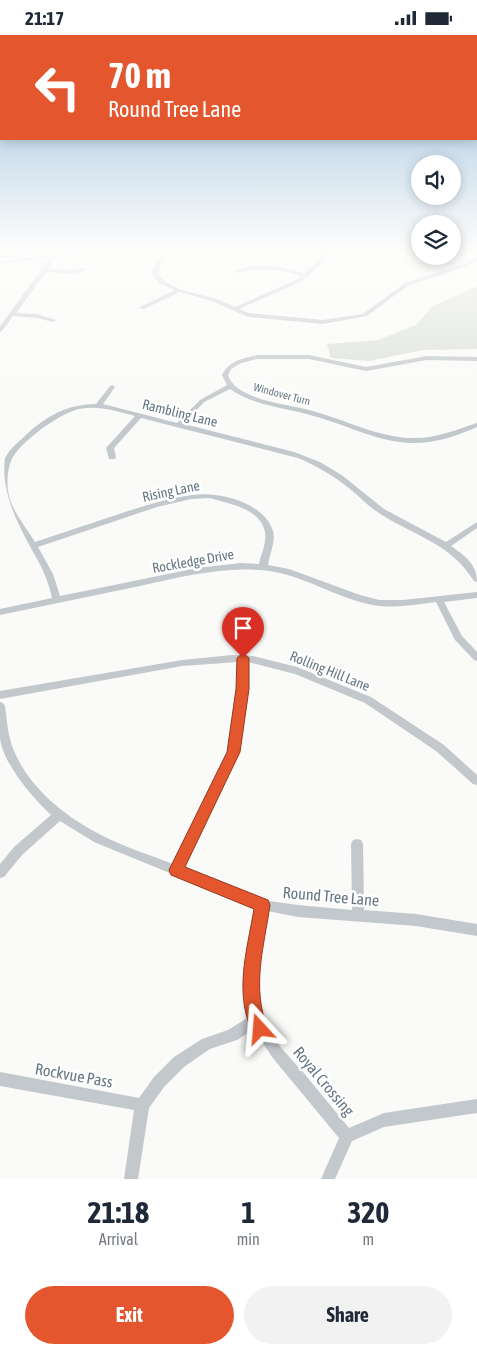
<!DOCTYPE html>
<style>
body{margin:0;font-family:"Asap Condensed",sans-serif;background:#f2f2f3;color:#1f2937;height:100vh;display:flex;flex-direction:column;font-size:19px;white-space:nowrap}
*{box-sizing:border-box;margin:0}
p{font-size:16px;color:#747a83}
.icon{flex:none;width:28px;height:28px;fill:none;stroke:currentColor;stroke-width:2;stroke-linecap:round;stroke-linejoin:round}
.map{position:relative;height:1144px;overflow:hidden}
.details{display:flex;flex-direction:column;background:#fff;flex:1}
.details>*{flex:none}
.guide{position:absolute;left:0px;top:0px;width:478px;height:105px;box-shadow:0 2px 12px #0003;background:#e4572e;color:#fff;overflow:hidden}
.controls{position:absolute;left:411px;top:120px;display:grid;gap:10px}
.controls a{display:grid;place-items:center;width:50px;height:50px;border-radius:50%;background:#fff;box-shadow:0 2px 12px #0003;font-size:25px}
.pin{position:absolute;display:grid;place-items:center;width:42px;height:42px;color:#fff;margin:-51px -21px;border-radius:50% 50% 50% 0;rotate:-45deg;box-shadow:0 0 5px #0007}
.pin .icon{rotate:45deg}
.me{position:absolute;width:55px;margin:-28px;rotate:341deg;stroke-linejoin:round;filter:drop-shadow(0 0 4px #0008)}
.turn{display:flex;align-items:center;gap:18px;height:105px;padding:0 25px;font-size:22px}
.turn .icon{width:65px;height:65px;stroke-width:2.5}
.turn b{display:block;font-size:35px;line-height:42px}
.eta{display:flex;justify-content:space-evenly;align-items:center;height:85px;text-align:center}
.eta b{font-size:30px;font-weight:700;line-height:35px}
.primary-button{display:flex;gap:10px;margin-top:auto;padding:10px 25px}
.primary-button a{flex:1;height:58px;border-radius:30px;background:#e4572e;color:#fff;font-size:20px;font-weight:700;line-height:58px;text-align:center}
.primary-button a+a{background:#f2f2f3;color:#1f2937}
.status{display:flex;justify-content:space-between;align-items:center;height:35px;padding:0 25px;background:#fff;direction:ltr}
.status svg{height:14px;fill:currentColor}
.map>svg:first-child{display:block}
.green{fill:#dadfd7}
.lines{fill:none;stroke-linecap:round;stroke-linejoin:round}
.secondary-casing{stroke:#b3babf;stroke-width:3}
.street{fill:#c3c8cc;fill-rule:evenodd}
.secondary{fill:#fff;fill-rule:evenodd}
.route{fill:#e4572e;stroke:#94391e}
.labels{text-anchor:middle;stroke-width:5;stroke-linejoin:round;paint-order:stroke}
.far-street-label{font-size:11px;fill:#657683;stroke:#fff}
.street-label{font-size:14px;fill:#657683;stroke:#fff}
.near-street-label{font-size:16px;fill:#657683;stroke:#fff}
</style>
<div class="status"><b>21:17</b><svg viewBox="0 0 49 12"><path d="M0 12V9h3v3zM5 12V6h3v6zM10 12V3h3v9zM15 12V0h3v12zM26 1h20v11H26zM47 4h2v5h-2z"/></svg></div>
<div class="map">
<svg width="477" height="1144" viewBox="0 0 477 1144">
<rect width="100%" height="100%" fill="#fafaf8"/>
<polygon class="green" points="477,251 477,314 423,315 369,326 331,323 327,309 378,305 416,290 433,271"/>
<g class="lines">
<defs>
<g id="secondary">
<polygon points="57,216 82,216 0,227 0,223"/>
<polygon points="466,216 477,216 477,219 467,218"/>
</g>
</defs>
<use href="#secondary" class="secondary-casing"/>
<g class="street">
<path d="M164,216H169L159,234L158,239C172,257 196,257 216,264C222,266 229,269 235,272L296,245L301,241C279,234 260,231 238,238L235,236L236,235C260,228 281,231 304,238L319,225L320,216H326L325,226L309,240V242H306L300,247L239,274L249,278L323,285L363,279L405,248L464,229L477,221V225L468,231L409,250L367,281L323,289L248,282L212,266L180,257L144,274H140V272L175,255L160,249L152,239L153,234Z"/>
<polygon points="54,217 57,219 48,234 70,235 84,233 87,235 70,239 46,237 16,278 37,279 56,285 53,287 37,283 13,281 2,296 0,297 0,291 48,226 52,218"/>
<path d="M257,320H309L366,332L427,321L477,322V326L427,325L366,336L309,324H257L241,328L231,334L228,340C231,349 238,354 246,358C268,369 293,370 316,377C348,386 378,402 411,403C435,404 455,395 477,388V392C457,401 436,408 414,408C380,408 349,391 317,382C289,373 255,372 230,354L204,367L184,389L294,417L320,427L343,441L384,474L446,507L477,487V493L451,511C465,521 477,529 477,547L474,546C449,506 412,501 376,476C367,470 359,461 350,454C334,441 317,431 298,423L141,383L114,413L116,422L115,424H109L106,413L135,381C117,376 98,370 79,374C60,378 18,408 11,426C7,436 7,447 8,456C11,475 25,491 35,507C64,497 93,488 122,478C144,471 168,463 192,460C218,456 264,467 273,496C276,506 269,521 268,530L289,534L360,560L379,565H403L477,557V563L444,567L462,601L477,617V626L474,625L455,605L436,567C418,569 398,573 379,571C339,566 301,537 260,535C220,532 180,542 140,551C93,561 47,570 0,580V574L52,563C49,549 44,536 37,524C21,495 0,459 5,423C10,413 20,406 28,398C48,380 69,369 96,369L110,351L112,350L115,352L103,369L177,388L200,365L227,350L222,340C230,325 242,324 257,320ZM210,463C229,469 260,473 265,497C267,507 261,520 259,529L241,528L197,533L60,561L53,539L38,512L157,472L191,464Z"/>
<path d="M232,620L253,621L297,632L371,662L444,710L477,740V750L473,749L436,716L365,668L295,639L248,627V654L239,717L183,833L262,865L298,870L352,875L351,809L353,805L357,804L361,805L363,809L364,875L416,879L477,889V901L416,891L298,882L267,876C261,907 252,940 259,971C265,998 285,1017 303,1037C318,1056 334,1074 349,1093L384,1078L477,1064V1078L384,1092L352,1106L335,1144H321L339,1103L272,1022L254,994L237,1005L210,1014L201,1020L184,1032L164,1052L149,1073L138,1144H124L134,1075L0,1051V1037L139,1063L154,1042L174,1022L202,1004L228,995L249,982C238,946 248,908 255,873L94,807L60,786L22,820L4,842L0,843V829L14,812L51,780C33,763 3,729 0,703C0,691 0,679 0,667L3,668L5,671C7,686 8,702 14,716C30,754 66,782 101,800C124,812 150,820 173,829L229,717L238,654V627L182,631L0,664V656L182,625Z"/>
</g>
<use href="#secondary" class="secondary"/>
</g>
<linearGradient id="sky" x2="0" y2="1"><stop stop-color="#96bcdc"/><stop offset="0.57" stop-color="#fdfdfc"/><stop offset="1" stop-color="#fdfdfc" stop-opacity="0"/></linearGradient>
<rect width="477" height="376" fill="url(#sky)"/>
<path class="route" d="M243,618L249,623V654L240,717L185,832L268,865L270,870C264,912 251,953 268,994L266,1000L260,1002L254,1000C233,960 247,916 254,874L171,840L169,835L227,717L236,654L237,623Z"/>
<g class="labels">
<g class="far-street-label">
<text transform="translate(282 359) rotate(15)" y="4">Windover Turn</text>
</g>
<g class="street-label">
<text transform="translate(180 378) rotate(14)" y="5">Rambling Lane</text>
<text transform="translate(171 456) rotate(-12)" y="5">Rising Lane</text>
<text transform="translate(193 526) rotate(-10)" y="5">Rockledge Drive</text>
<text transform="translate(330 636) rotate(22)" y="5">Rolling Hill Lane</text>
</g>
<g class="near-street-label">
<text transform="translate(331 861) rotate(5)" y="6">Round Tree Lane</text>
<text transform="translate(74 1040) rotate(10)" y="6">Rockvue Pass</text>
<text transform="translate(324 1046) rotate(50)" y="6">Royal Crossing</text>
</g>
</g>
</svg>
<div class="controls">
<a><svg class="icon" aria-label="sound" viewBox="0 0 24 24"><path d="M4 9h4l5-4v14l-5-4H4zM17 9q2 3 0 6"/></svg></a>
<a><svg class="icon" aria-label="layers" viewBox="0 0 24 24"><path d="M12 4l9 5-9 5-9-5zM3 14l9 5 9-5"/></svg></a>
</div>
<div class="pin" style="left:243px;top:623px;background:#d93025"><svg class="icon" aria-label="arrive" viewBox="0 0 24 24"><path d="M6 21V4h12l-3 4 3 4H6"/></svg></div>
<svg class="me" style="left:260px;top:994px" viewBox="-20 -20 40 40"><path d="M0-17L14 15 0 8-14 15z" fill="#e4572e" stroke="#fff" stroke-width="4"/></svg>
<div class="guide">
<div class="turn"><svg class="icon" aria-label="left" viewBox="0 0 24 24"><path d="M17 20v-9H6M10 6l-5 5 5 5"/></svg><div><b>70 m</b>Round Tree Lane</div></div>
</div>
</div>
<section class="details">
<div class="eta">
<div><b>21:18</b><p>Arrival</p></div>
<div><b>1</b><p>min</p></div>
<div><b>320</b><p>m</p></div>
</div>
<div class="primary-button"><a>Exit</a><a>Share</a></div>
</section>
